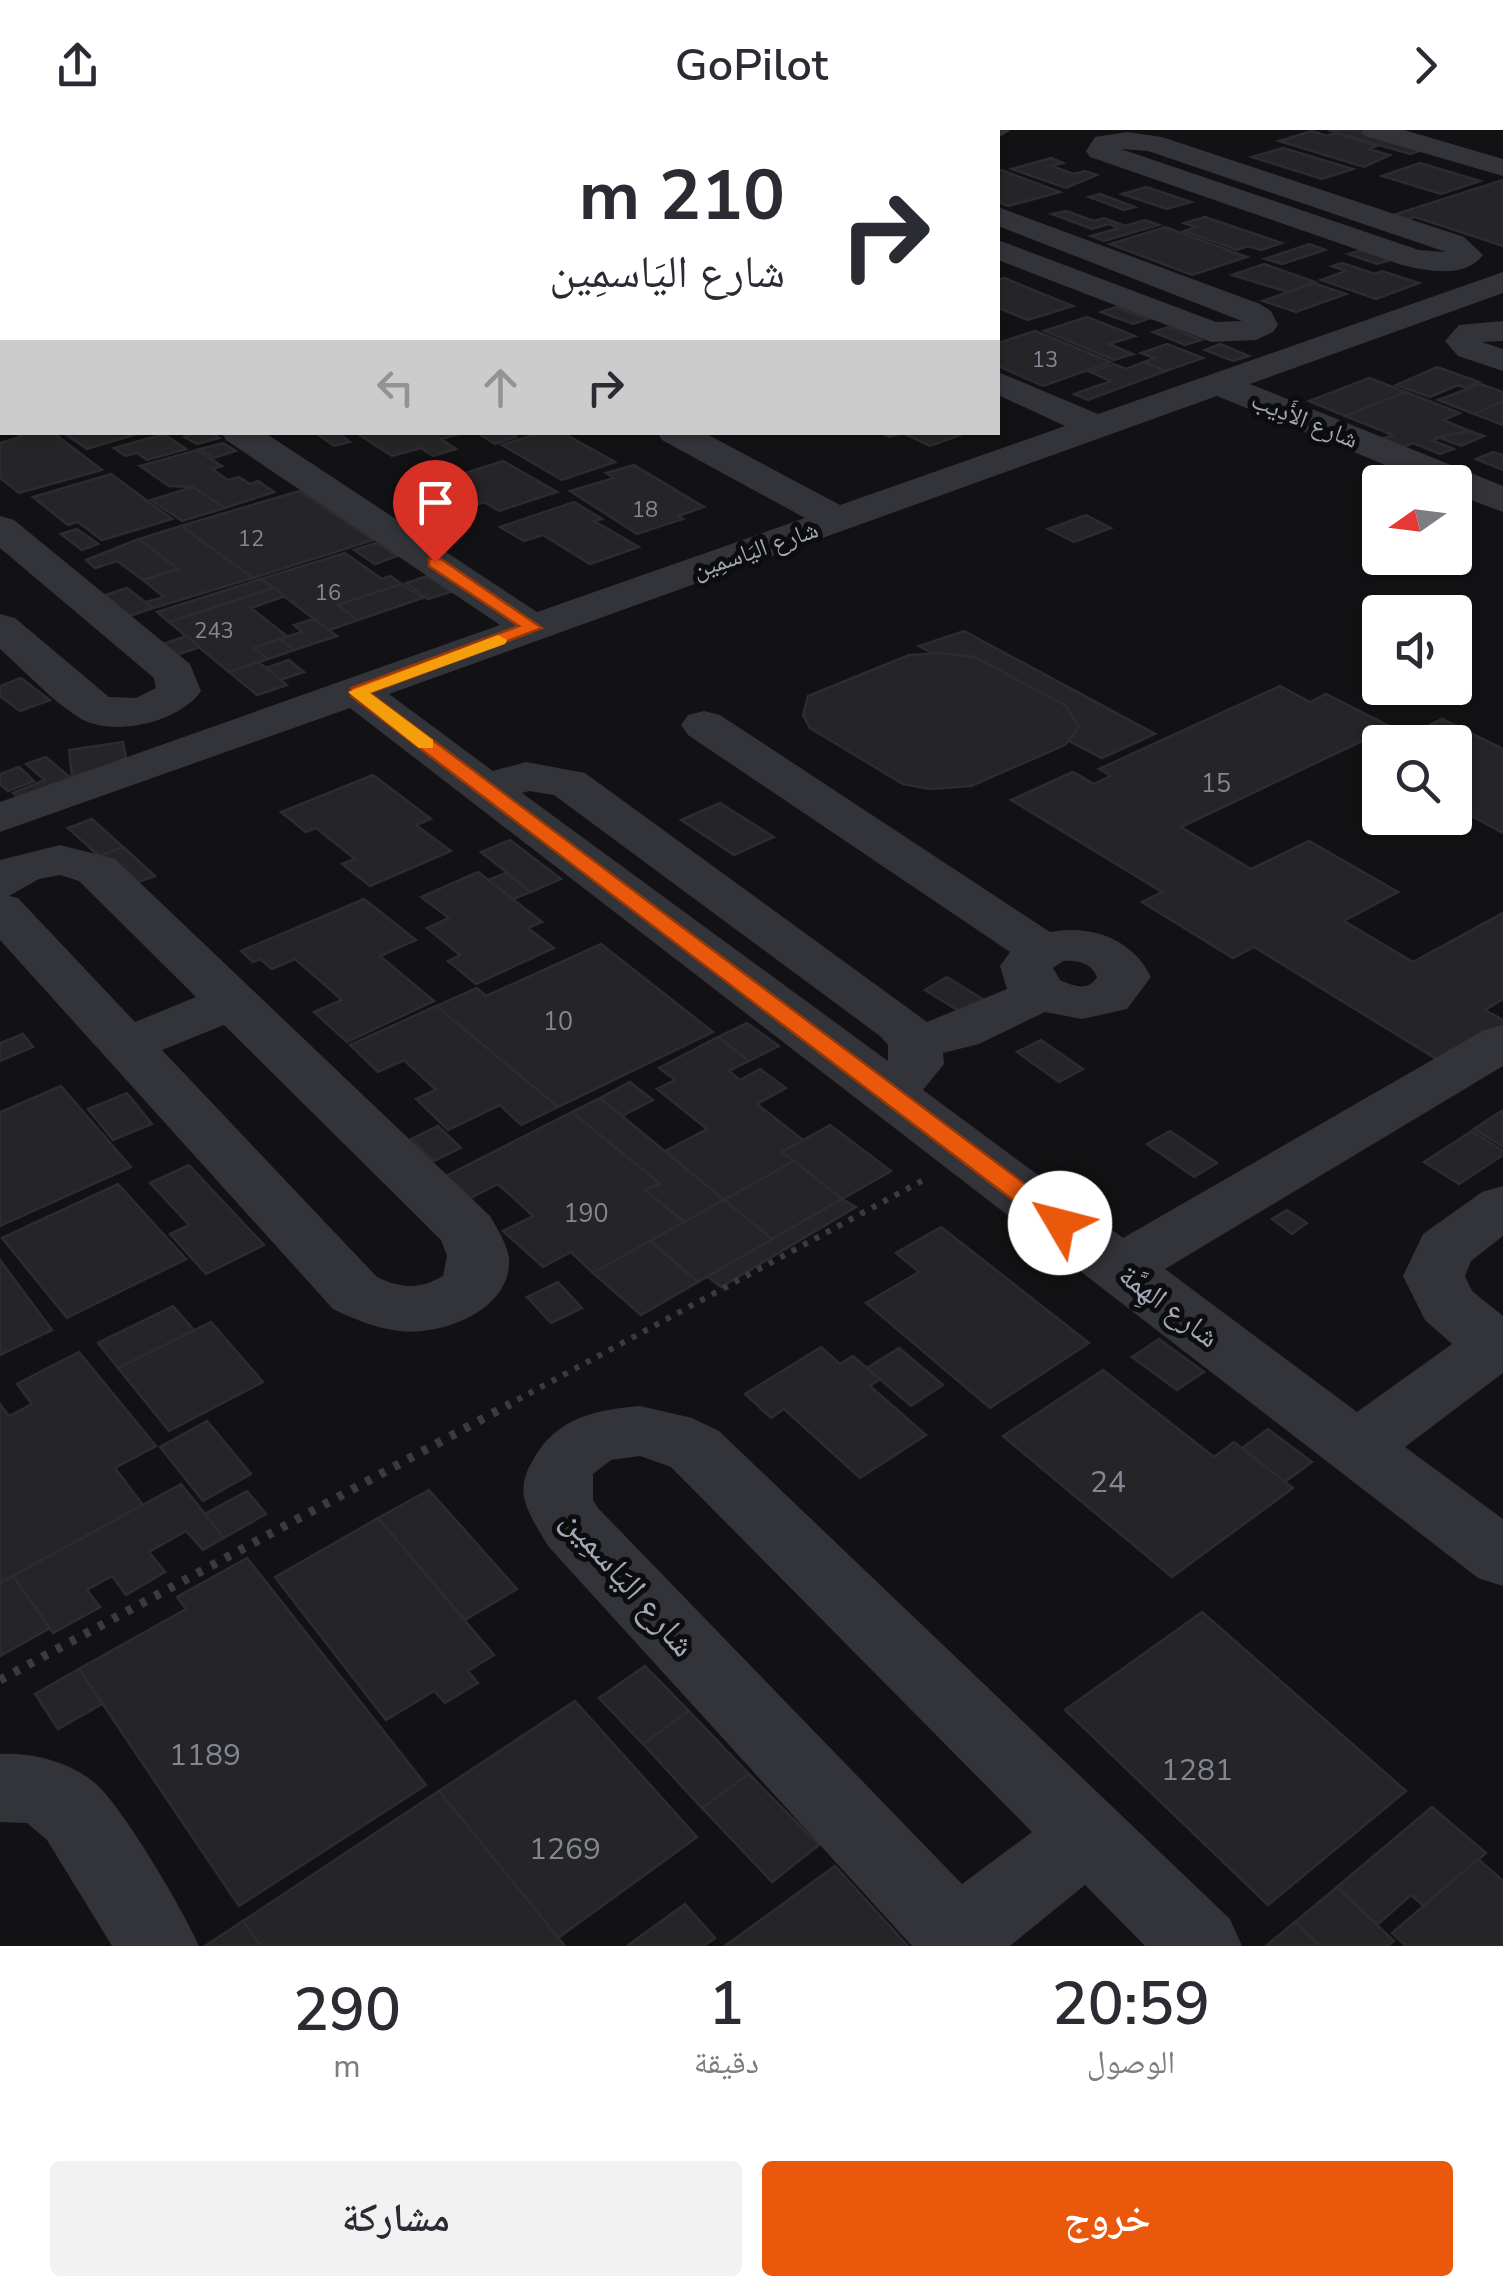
<!DOCTYPE html>
<html lang="ar">
<meta charset="utf-8">
<style>
body{margin:0;font-family:"Nunito Sans","Noto Naskh Arabic",sans-serif;background:#f2f2f3;color:#2b2b33;direction:rtl;height:100vh;display:flex;flex-direction:column;font-size:38px;white-space:nowrap}
*{box-sizing:border-box;margin:0}
p{font-size:32px;color:#7c7c81}
.icon{flex:none;width:55px;height:55px;fill:none;stroke:currentColor;stroke-width:2;stroke-linecap:round;stroke-linejoin:round}
.map{position:relative;height:1816px;overflow:hidden;direction:ltr}
.drawer{display:flex;flex-direction:column;background:#fff;flex:1}
.drawer>*{flex:none}
.banner{position:absolute;left:0px;top:0px;width:1000px;height:305px;box-shadow:0 2px 8px #0004;direction:rtl;background:#fff;color:#2b2b33;overflow:hidden}
.needle{width:65px;rotate:256deg}
.controls{position:absolute;left:1362px;top:335px;display:grid;gap:20px}
.controls a{display:grid;place-items:center;width:110px;height:110px;border-radius:10px;background:#fff;box-shadow:0 2px 8px #0004;font-size:50px}
.pin{position:absolute;display:grid;place-items:center;width:85px;height:85px;color:#fff;margin:-102px -42px;border-radius:50% 50% 50% 0;rotate:-45deg;box-shadow:0 0 10px #0007}
.pin .icon{rotate:45deg}
.me{position:absolute;width:110px;margin:-55px;rotate:307deg;stroke-linejoin:round;filter:drop-shadow(0 0 8px #0008)}
.turn{display:flex;align-items:center;gap:35px;height:210px;padding:0 50px;font-size:45px}
.turn .icon{width:130px;height:130px;stroke-width:2.5}
.turn b{display:block;font-size:70px;line-height:85px}
.lanes{display:flex;align-items:center;height:95px;padding:0 50px;background:#0003;justify-content:center;gap:50px;direction:ltr}
.lanes .off{opacity:.35}
.eta{display:flex;justify-content:space-evenly;align-items:center;height:170px;text-align:center}
.eta b{font-size:60px;font-weight:600;line-height:70px}
.cta{display:flex;gap:20px;margin-top:auto;padding:20px 50px}
.cta a{flex:1;height:115px;border-radius:10px;background:#ea580c;color:#fff;font-size:40px;font-weight:600;line-height:115px;text-align:center}
.cta a+a{background:#f2f2f3;color:#2b2b33}
header{display:flex;justify-content:space-between;align-items:center;height:130px;padding:0 50px;background:#fff;font-size:45px;font-weight:600}
.map>svg:first-child{display:block}
.building{fill:#252528;stroke:#2c2c30;stroke-width:2.5}
.lines{fill:none;stroke-linecap:round;stroke-linejoin:round}
.path-far1{stroke:#383b40;stroke-width:6;stroke-dasharray:5 8;stroke-linecap:butt}
.path{stroke:#383b40;stroke-width:9;stroke-dasharray:6 10;stroke-linecap:butt}
.minor{fill:#333439;fill-rule:evenodd}
.route{fill:#ea580c;stroke:#983908;stroke-width:2.5}
.slow{fill:#f59e0b}
.labels{text-anchor:middle;stroke-width:10;stroke-linejoin:round;paint-order:stroke}
.far-number-label{font-size:22px;fill:#828792}
.far-street-label{font-size:25px;fill:#a2a9b6;stroke:#0d0d0f}
.number-label{font-size:25px;fill:#828792}
.street-label{font-size:30px;fill:#a2a9b6;stroke:#0d0d0f}
.near-number-label{font-size:30px;fill:#828792}
.near-street-label{font-size:35px;fill:#a2a9b6;stroke:#0d0d0f}
</style>
<header><svg class="icon" aria-label="forward" viewBox="0 0 24 24"><path d="M9 5l7 7-7 7"/></svg>GoPilot<svg class="icon" aria-label="share" viewBox="0 0 24 24"><path d="M12 15V3M7 8l5-5 5 5M5 13v7h14v-7"/></svg></header>
<div class="map">
<svg width="1503" height="1816" viewBox="0 0 1503 1816">
<rect width="100%" height="100%" fill="#121214"/>
<g class="building">
<polygon points="1328,0 1353,0 1422,20 1410,24"/>
<polygon points="1312,1 1327,6 1335,3 1377,16 1368,19 1390,25 1364,37 1279,11"/>
<polygon points="1283,18 1353,39 1322,49 1252,27"/>
<polygon points="1051,28 1063,33 1051,36 1074,44 1085,41 1097,45 1066,58 1012,39"/>
<polygon points="1420,33 1480,51 1441,64 1382,46"/>
<polygon points="1001,40 1060,62 1008,76 998,72 1001,71 998,69 998,41"/>
<polygon points="1503,50 1503,116 1415,87 1400,91 1387,87"/>
<polygon points="1146,57 1191,72 1167,79 1122,64"/>
<polygon points="1100,64 1135,77 1124,80 1089,67"/>
<polygon points="1066,81 1094,91 1104,88 1125,96 1145,90 1159,95 1104,111 1091,106 1119,98 1109,94 1092,99 1052,84"/>
<polygon points="1205,87 1243,100 1282,113 1261,120 1248,116 1237,120 1184,101 1196,97 1184,93"/>
<polygon points="1165,97 1247,127 1192,145 1110,114"/>
<polygon points="1309,114 1325,120 1282,134 1265,129"/>
<polygon points="1362,120 1391,130 1377,134 1348,124"/>
<polygon points="1342,133 1375,144 1382,141 1419,153 1376,169 1321,150 1346,141 1332,136"/>
<polygon points="1264,134 1315,152 1288,162 1232,145"/>
<polygon points="1004,148 1073,176 1028,190 998,178 998,150"/>
<polygon points="1313,153 1346,164 1296,182 1263,171"/>
<polygon points="1116,177 1148,189 1133,194 1101,182"/>
<polygon points="1087,187 1135,206 1109,214 1133,224 1114,230 1044,201"/>
<polygon points="1168,197 1201,210 1185,215 1153,202"/>
<polygon points="1035,201 1111,232 1043,256 998,236 998,213"/>
<polygon points="1167,214 1203,228 1166,241 1144,232 1155,228 1141,223"/>
<polygon points="1220,214 1249,226 1233,231 1205,220"/>
<polygon points="1144,232 1166,241 1088,270 1074,264 1111,251 1090,242 1114,234 1126,239"/>
<polygon points="1437,237 1479,252 1466,258 1458,255 1430,267 1396,255"/>
<polygon points="1369,248 1406,262 1345,286 1309,271"/>
<polygon points="1480,254 1503,262 1503,271 1474,284 1438,270"/>
<polygon points="1406,262 1460,283 1443,290 1470,301 1431,310 1454,319 1440,324 1413,313 1400,318 1380,310 1393,305 1345,286"/>
<polygon points="1503,271 1503,295 1474,284"/>
<polygon points="1470,301 1484,306 1461,316 1438,307"/>
<polygon points="15,302 52,302 102,340 19,363 0,348 0,313 21,307"/>
<polygon points="69,302 143,302 87,319 65,304"/>
<polygon points="199,302 211,302 219,308 197,314 184,307"/>
<polygon points="336,302 350,312 334,316 316,303"/>
<polygon points="456,302 459,304 441,309 456,319 433,326 421,318 392,326 358,304"/>
<polygon points="476,302 509,302 516,307 495,314"/>
<polygon points="542,302 561,302 615,332 562,350 502,315"/>
<polygon points="879,302 968,302 930,316 903,303 889,307"/>
<polygon points="164,304 186,319 147,330 137,323 125,326 114,318"/>
<polygon points="223,313 236,321 214,328 200,319"/>
<polygon points="197,320 222,336 212,339 228,350 239,347 250,354 258,351 274,362 225,378 193,357 169,356 140,336"/>
<polygon points="1493,322 1503,325 1503,340 1476,329"/>
<polygon points="503,331 557,362 499,381 484,372 473,376 450,362 462,358 446,349"/>
<polygon points="634,335 704,377 678,386 683,389 637,404 570,361 614,348 606,343"/>
<polygon points="111,344 172,389 102,410 78,392 68,395 33,367"/>
<polygon points="193,357 225,378 182,391 151,370"/>
<polygon points="299,361 373,410 253,448 181,396"/>
<polygon points="574,372 602,389 594,391 639,417 590,434 543,405 524,411 500,397"/>
<polygon points="428,378 448,389 430,395 411,383"/>
<polygon points="1086,385 1111,398 1074,412 1048,399"/>
<polygon points="181,396 253,448 153,478 146,472 164,467 143,450 178,439 139,409"/>
<polygon points="77,399 98,414 82,420 61,404"/>
<polygon points="139,409 178,439 143,450 117,431 95,438 86,430"/>
<polygon points="376,413 397,426 375,434 354,420"/>
<polygon points="345,423 382,449 390,446 402,454 338,475 358,490 329,500 261,449"/>
<polygon points="428,446 450,462 428,469 406,453"/>
<polygon points="261,449 274,458 169,492 157,482"/>
<polygon points="402,454 423,468 358,490 338,475"/>
<polygon points="127,458 153,478 130,486 105,465"/>
<polygon points="274,458 285,466 251,478 288,507 254,518 268,529 229,542 169,492"/>
<polygon points="314,489 337,506 294,520 280,509 302,502 294,495"/>
<polygon points="964,501 1155,604 1102,628 1069,611 1079,597 1066,576 975,527 932,523 919,516"/>
<polygon points="187,506 200,517 176,525 163,514"/>
<polygon points="280,509 294,520 268,529 254,518"/>
<polygon points="941,523 975,527 1066,576 1079,597 1065,615 971,656 930,659 903,654 810,598 803,585 808,566 909,525"/>
<polygon points="289,530 304,542 280,550 266,538"/>
<polygon points="258,532 266,538 287,555 257,565 229,542"/>
<polygon points="21,548 50,570 20,581 0,566 0,556"/>
<polygon points="1280,556 1310,572 1326,564 1409,606 1442,589 1503,619 1503,703 1455,677 1455,612 1400,612 1381,602 1181,697 1251,739 1309,711 1398,762 1344,791 1413,832 1503,783 1503,869 1485,880 1503,890 1503,897 1443,933 1254,817 1233,828 1142,772 1162,762 1011,670 1073,642 1094,654 1111,646 1099,639"/>
<polygon points="123,612 128,638 72,646 69,620"/>
<polygon points="46,627 79,655 27,675 13,663 45,650 26,634"/>
<polygon points="19,637 34,651 8,661 0,654 0,644"/>
<polygon points="373,645 431,689 416,695 451,721 370,756 342,734 355,729 316,698 306,702 281,682"/>
<polygon points="720,673 774,707 734,725 681,690"/>
<polygon points="92,689 123,717 99,726 68,698"/>
<polygon points="510,710 561,749 531,762 481,722"/>
<polygon points="123,717 155,746 130,755 99,726"/>
<polygon points="478,742 542,792 528,798 554,818 476,854 448,831 460,825 427,798 449,788 421,767"/>
<polygon points="506,743 531,762 513,769 488,750"/>
<polygon points="364,769 416,810 380,826 434,871 347,912 314,882 342,870 295,829 272,839 260,829 253,832 241,821"/>
<polygon points="601,814 713,902 558,977 436,876 477,858 486,866"/>
<polygon points="947,847 989,873 967,886 925,860"/>
<polygon points="436,876 558,977 521,995 500,975 448,1000 416,969 436,960 404,930 378,942 350,915"/>
<polygon points="747,893 779,916 749,931 718,907"/>
<polygon points="23,904 33,917 0,931 0,913"/>
<polygon points="718,907 749,931 729,941 740,950 760,939 786,958 757,974 803,1010 782,1022 794,1031 724,1070 665,1021 707,999 657,959 675,950 659,938"/>
<polygon points="1041,910 1083,939 1059,952 1017,922"/>
<polygon points="630,952 653,970 622,986 600,968"/>
<polygon points="61,956 131,1037 0,1096 0,982"/>
<polygon points="127,963 152,994 113,1010 88,979"/>
<polygon points="600,968 622,986 724,1070 684,1092 645,1060 660,1054 572,982"/>
<polygon points="1503,980 1503,1017 1474,999"/>
<polygon points="572,982 660,1054 645,1060 684,1092 593,1143 571,1122 543,1137 503,1101 533,1086 498,1054 467,1070 442,1048"/>
<polygon points="830,995 891,1041 842,1069 782,1022"/>
<polygon points="438,996 461,1018 434,1031 411,1009"/>
<polygon points="1170,1001 1217,1033 1194,1047 1147,1014"/>
<polygon points="1472,1001 1503,1021 1503,1025 1459,1054 1424,1032"/>
<polygon points="794,1031 842,1069 772,1109 724,1070"/>
<polygon points="189,1035 264,1115 206,1144 170,1104 189,1095 150,1053"/>
<polygon points="118,1054 186,1129 67,1188 2,1108"/>
<polygon points="842,1069 856,1077 721,1157 707,1146"/>
<polygon points="724,1070 772,1109 698,1152 650,1111"/>
<polygon points="1287,1080 1307,1093 1292,1104 1272,1089"/>
<polygon points="941,1097 1089,1213 990,1278 866,1173 919,1142 896,1123"/>
<polygon points="650,1111 698,1152 641,1185 593,1143"/>
<polygon points="0,1130 52,1200 0,1225"/>
<polygon points="558,1152 582,1178 551,1193 527,1167"/>
<polygon points="173,1176 194,1200 118,1238 98,1213"/>
<polygon points="211,1192 263,1252 169,1301 118,1238"/>
<polygon points="1159,1209 1204,1242 1177,1260 1132,1227"/>
<polygon points="821,1217 840,1234 853,1226 880,1249 870,1256 926,1305 860,1348 784,1279 771,1288 745,1264"/>
<polygon points="899,1218 943,1255 911,1276 867,1238"/>
<polygon points="79,1222 156,1316 115,1338 143,1375 0,1453 0,1274 9,1286 32,1274 17,1254"/>
<polygon points="1103,1240 1214,1327 1234,1312 1293,1358 1172,1447 1003,1306"/>
<polygon points="207,1291 251,1344 203,1371 160,1317"/>
<polygon points="1268,1299 1312,1332 1285,1352 1242,1318"/>
<polygon points="181,1354 224,1408 203,1420 186,1401 149,1422 165,1442 126,1465 112,1446 87,1460 100,1477 53,1503 13,1446"/>
<polygon points="429,1360 517,1459 465,1490 378,1388"/>
<polygon points="247,1361 266,1384 224,1408 205,1384"/>
<polygon points="378,1388 494,1525 468,1541 478,1553 445,1573 434,1561 386,1590 275,1447"/>
<polygon points="247,1428 426,1655 239,1776 79,1539 186,1479 177,1467"/>
<polygon points="13,1446 50,1498 0,1526 0,1453"/>
<polygon points="1202,1482 1406,1661 1268,1775 1065,1580"/>
<polygon points="645,1536 689,1581 643,1614 599,1568"/>
<polygon points="79,1539 102,1574 58,1599 35,1564"/>
<polygon points="575,1571 697,1707 558,1808 439,1661"/>
<polygon points="689,1581 749,1644 702,1678 643,1614"/>
<polygon points="749,1644 819,1715 772,1752 702,1678"/>
<polygon points="439,1661 565,1816 261,1816 243,1791"/>
<polygon points="1432,1677 1486,1723 1424,1776 1411,1765 1377,1795 1337,1757"/>
<polygon points="1478,1729 1503,1751 1503,1816 1406,1816 1392,1803"/>
<polygon points="835,1736 908,1816 725,1816"/>
<polygon points="1337,1757 1377,1795 1394,1811 1388,1816 1320,1816 1295,1792"/>
<polygon points="685,1774 715,1808 704,1816 627,1816"/>
<polygon points="243,1791 261,1816 205,1816"/>
<polygon points="1295,1792 1320,1816 1266,1816"/>
</g>
<g class="lines">
<polyline class="path-far1" points="506,1276 929,1047"/>
<polyline class="path" points="0,1550 510,1274"/>
<g class="minor">
<polygon points="380,0 412,0 414,2 382,2"/>
<polygon points="975,0 1011,0 998,8 998,2"/>
<polygon points="1361,0 1404,0 1503,29 1503,46 1365,6"/>
<path d="M1127,2L1162,7L1464,107L1483,125C1465,149 1427,141 1402,135L1090,27L1086,21L1095,7ZM1121,19L1148,21L1446,122L1419,120Z"/>
<polygon points="998,77 1260,174 1271,181 1278,195 1273,202 1256,210 1211,212 998,130 998,110 1216,192 1242,191 998,96"/>
<rect x="0" y="114" width="2" height="20"/>
<path d="M1503,142V163L1250,254L1503,356V382L1455,364V352H1427L1217,266L389,564L493,641L526,632L585,643L927,892L1007,859L1000,836L1010,822L688,605L681,595L688,585L704,581L720,585L1050,802C1091,794 1133,809 1151,847L1127,879L1082,889L1045,882L979,914L943,923L944,934L923,960L1123,1108L1484,900L1503,895V936L1165,1139L1357,1282L1452,1214L1425,1190L1403,1146L1423,1104L1482,1062L1503,1056V1106L1471,1131L1465,1146L1472,1161L1503,1186V1243L1405,1317L1503,1389V1456L1478,1448L350,578L0,702V672L500,495L226,310L221,302H264L537,482L805,388L662,310L657,302H703L840,375L1065,296L998,265V242L1098,284ZM529,661L554,665L880,906L888,915V931L522,663ZM1063,831C1077,830 1092,833 1097,847C1088,862 1074,856 1060,850L1053,838Z"/>
<polygon points="1503,191 1503,211 1482,212 1503,219 1503,241 1458,226 1445,211 1459,195"/>
<rect x="0" y="248" width="2" height="20"/>
<path d="M0,386L14,390L190,534L201,561C180,592 112,609 78,587C50,569 25,541 0,519V484L15,488L109,567L136,568L156,558L154,548L0,418Z"/>
<path d="M60,715L115,729L490,1086C497,1098 507,1114 509,1128C512,1181 441,1206 399,1201C375,1198 354,1189 333,1179L0,810V730ZM60,745L79,751L196,867L135,892L18,768L9,766L39,749ZM224,895L441,1110L447,1126L443,1146C421,1159 401,1159 377,1147L162,920Z"/>
<path d="M640,1276L692,1288L719,1301L1230,1789L1242,1816H1145L1085,1755L1010,1816H912L548,1416C540,1402 527,1383 524,1367C522,1352 526,1342 533,1330C556,1288 594,1280 640,1276ZM640,1326L671,1337L1032,1702L962,1754L598,1378L593,1370V1344L611,1330Z"/>
<path d="M0,1624C32,1622 70,1632 95,1653C122,1676 184,1781 199,1816H112L47,1710L27,1693L0,1692Z"/>
</g>
</g>
<polygon class="route" points="429,429 441,429 542,498 370,563 1069,1087 1072,1093 1069,1099 1051,1099 351,566 351,558 519,496 429,436"/>
<polygon class="slow" points="498,505 507,510 505,514 370,563 433,610 433,618 419,618 348,562"/>
<g class="labels">
<g class="far-number-label">
<text x="1045" y="237">13</text>
<text x="645" y="387">18</text>
<text x="251" y="416">12</text>
<text x="328" y="470">16</text>
<text x="214" y="508">243</text>
</g>
<g class="far-street-label">
<text transform="translate(1305 289) rotate(22)" y="9">شارع الأَدِيب</text>
<text transform="translate(755 419) rotate(-19)" y="9">شارع اليَاسمِين</text>
</g>
<g class="number-label">
<text x="1216" y="662">15</text>
<text x="558" y="900">10</text>
<text x="586" y="1092">190</text>
</g>
<g class="street-label">
<text transform="translate(1169 1176) rotate(37)" y="10">شارع الهِمَّة</text>
</g>
<g class="near-number-label">
<text x="1108" y="1362">24</text>
<text x="205" y="1635">1189</text>
<text x="1197" y="1650">1281</text>
<text x="565" y="1729">1269</text>
</g>
<g class="near-street-label">
<text transform="translate(629 1452) rotate(49)" y="12">شارع اليَاسمِين</text>
</g>
</g>
</svg>
<div class="controls">
<a><svg class="needle" viewBox="-14 -14 28 28"><path d="M0-13l5 13h-10z" fill="#e53935"/><path d="M0 13l5-13h-10z" fill="#7c7c81"/></svg></a>
<a><svg class="icon" aria-label="sound" viewBox="0 0 24 24"><path d="M4 9h4l5-4v14l-5-4H4zM17 9q2 3 0 6"/></svg></a>
<a><svg class="icon" aria-label="search" viewBox="0 0 24 24"><circle cx="10" cy="10" r="6"/><path d="M15 15l6 6"/></svg></a>
</div>
<div class="pin" style="left:435px;top:432px;background:#d93025"><svg class="icon" aria-label="arrive" viewBox="0 0 24 24"><path d="M6 21V4h12l-3 4 3 4H6"/></svg></div>
<svg class="me" style="left:1060px;top:1093px" viewBox="-20 -20 40 40"><circle r="19" fill="#fff"/><path d="M0-13L10 11 0 6-10 11z" fill="#ea580c"/></svg>
<div class="banner">
<div class="turn"><svg class="icon" aria-label="right" viewBox="0 0 24 24"><path d="M7 20v-9h11M14 6l5 5-5 5"/></svg><div><b>210 m</b>شارع اليَاسمِين</div></div>
<div class="lanes"><svg class="icon off" aria-label="left" viewBox="0 0 24 24"><path d="M17 20v-9H6M10 6l-5 5 5 5"/></svg><svg class="icon off" aria-label="ahead" viewBox="0 0 24 24"><path d="M12 20V5M6 11l6-6 6 6"/></svg><svg class="icon" aria-label="right" viewBox="0 0 24 24"><path d="M7 20v-9h11M14 6l5 5-5 5"/></svg></div>
</div>
</div>
<section class="drawer">
<div class="eta">
<div><b>20:59</b><p>الوصول</p></div>
<div><b>1</b><p>دقيقة</p></div>
<div><b>290</b><p>m</p></div>
</div>
<div class="cta"><a>خروج</a><a>مشاركة</a></div>
</section>
